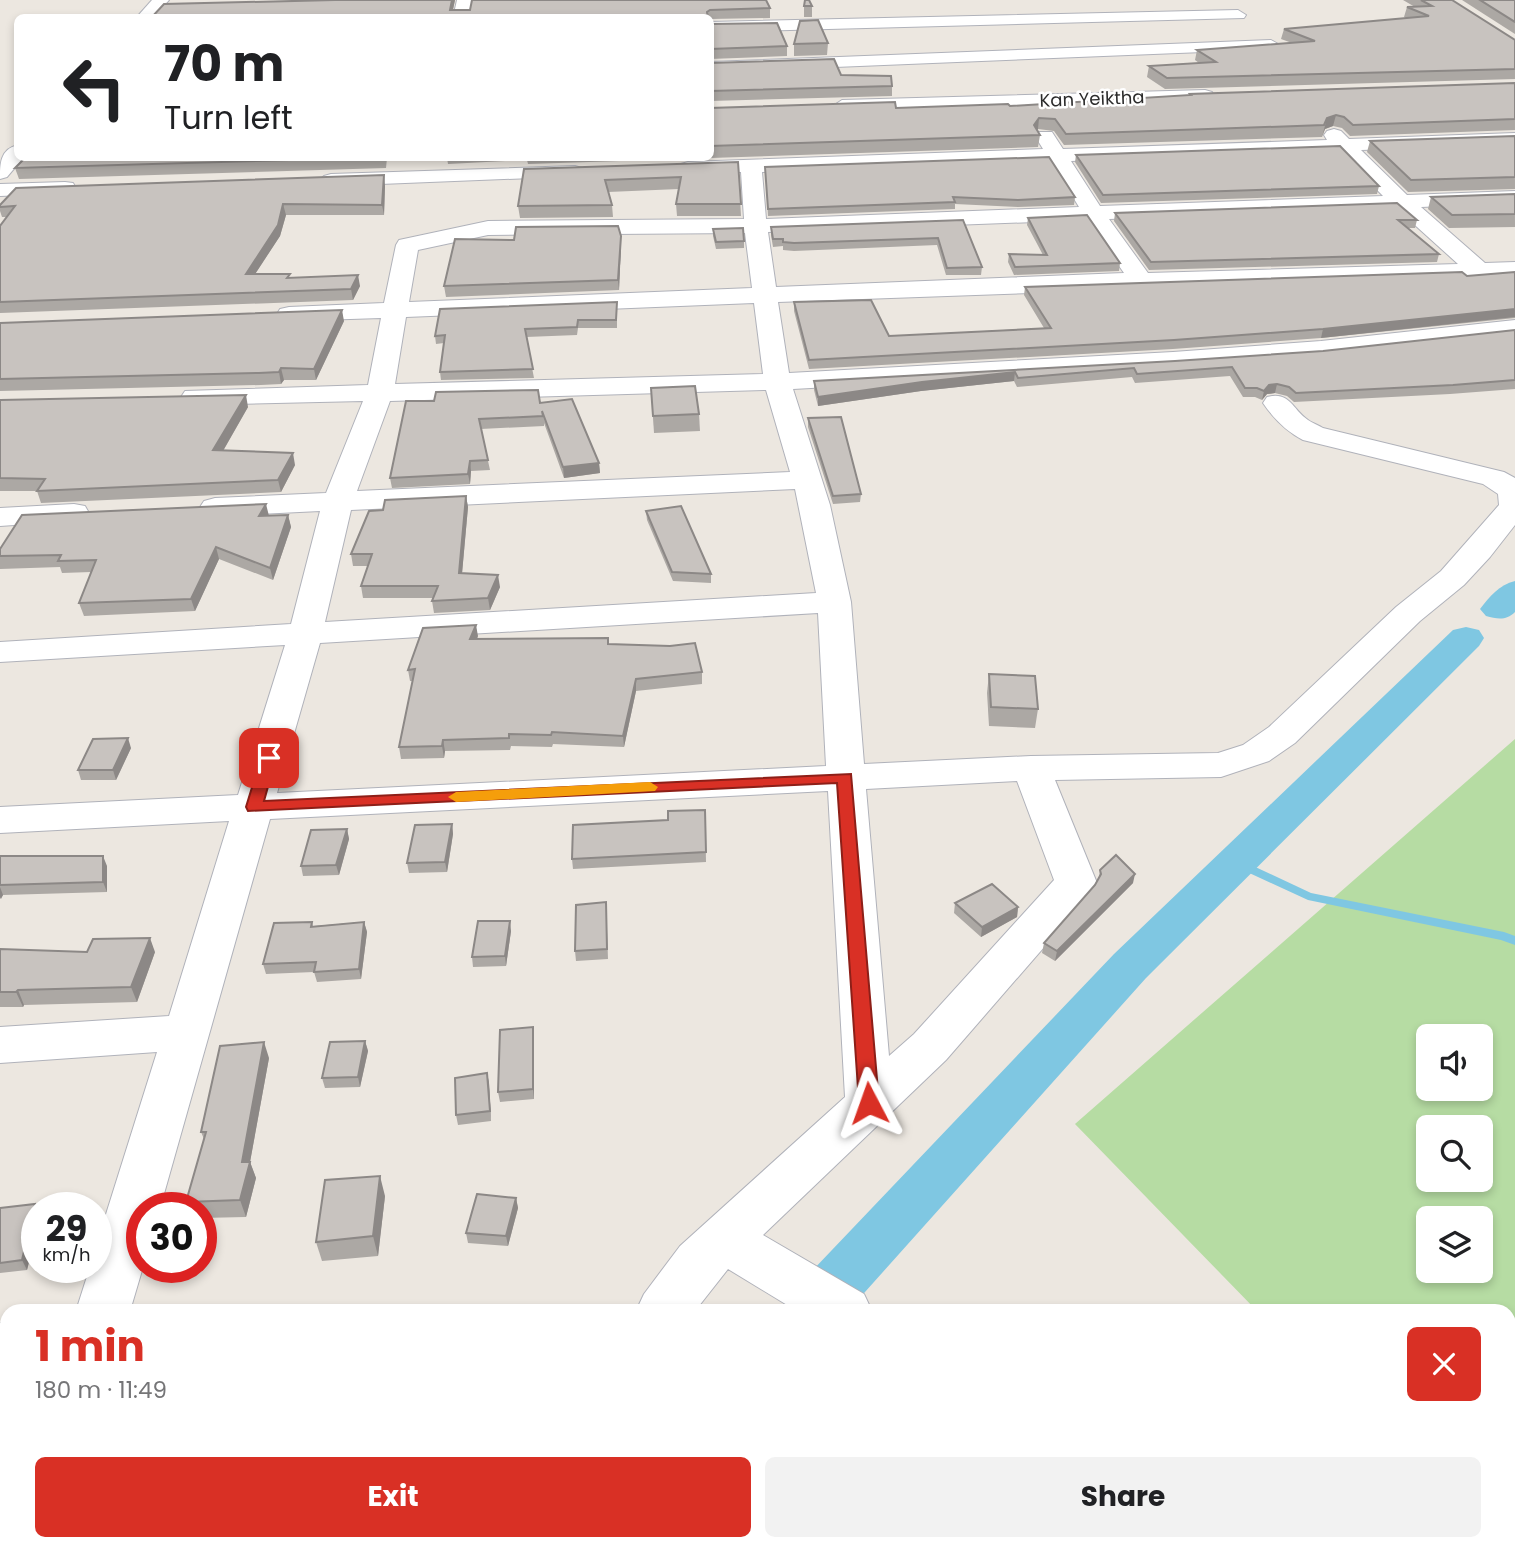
<!DOCTYPE html>
<meta charset="utf-8">
<style>
body{margin:0;font-family:Poppins,sans-serif;background:#f2f2f2;color:#202124;height:100vh;display:flex;flex-direction:column;font-size:26px;white-space:nowrap}
*{box-sizing:border-box;margin:0}
p{font-size:23px;color:#757577}
.icon{flex:none;width:38px;height:38px;fill:none;stroke:currentColor;stroke-width:2;stroke-linecap:round;stroke-linejoin:round}
.map{position:relative;flex:1;overflow:hidden}
.side{position:absolute;left:0px;top:1304px;width:1516px;height:247px;display:flex;flex-direction:column;background:#fff;border-radius:21px 21px 0 0;box-shadow:0 4px 10px #0003}
.side>*{flex:none}
.hud{position:absolute;left:14px;top:14px;width:700px;height:147px;border-radius:10px;box-shadow:0 4px 10px #0003;background:#fff;color:#202124;overflow:hidden}
.buttons{position:absolute;left:1416px;top:1024px;display:grid;gap:14px}
.buttons a{display:grid;place-items:center;width:77px;height:77px;border-radius:10px;background:#fff;box-shadow:0 4px 10px #0003;font-size:35px}
.speed{position:absolute;left:21px;top:1192px;display:flex;gap:14px;font-size:35px;font-weight:700;text-align:center}
.speed>*{display:grid;place-content:center;width:91px;height:91px;border-radius:50%;background:#fff;box-shadow:0 4px 10px #0003;line-height:1}
.speed small{font-size:18px;font-weight:400}
.speed .limit{border:10px solid #d22;background:#fff;color:#111}
.pin{position:absolute;display:grid;place-items:center;width:60px;height:60px;color:#fff;margin:-30px;border-radius:14px;box-shadow:0 4px 10px #0006}
.me{position:absolute;width:77px;margin:-38px;rotate:356deg;stroke-linejoin:round;filter:drop-shadow(0 0 5px #0008)}
.turn{display:flex;align-items:center;gap:24px;height:147px;padding:0 35px;font-size:32px}
.turn .icon{width:91px;height:91px;stroke-width:2.5}
.turn b{display:block;font-size:49px;line-height:60px}
.round{display:grid;place-items:center;flex:none;width:74px;height:74px;border-radius:10px;background:#f2f2f2}
.summary{display:flex;align-items:center;justify-content:space-between;height:119px;padding:0 35px}
h1{font-size:42px;font-weight:700;line-height:52px;color:#d93025}
.button{display:flex;gap:14px;margin-top:auto;padding:14px 35px}
.button a{flex:1;height:80px;border-radius:10px;background:#d93025;color:#fff;font-size:28px;font-weight:700;line-height:80px;text-align:center}
.button a+a{background:#f2f2f2;color:#202124}
.map>svg:first-child{display:block}
.green{fill:#b6dca3;fill-rule:evenodd}
.lines{fill:none;stroke-linecap:round;stroke-linejoin:round}
.stream{fill:#7fc7e2;fill-rule:evenodd}
.canal{fill:#7fc7e2;fill-rule:evenodd}
.minor-casing{stroke:#b0b2ba;stroke-width:2}
.minor{fill:#fff;fill-rule:evenodd}
.wall{fill:#aca8a4}
.shaded-wall{fill:#8c8886}
.building{fill:#c8c3bf;stroke:#8c8886;stroke-width:2}
.route{fill:#d93025;stroke:#8d1f18;stroke-width:2}
.slow{fill:#f59e0b}
.labels{text-anchor:middle;stroke-width:5;stroke-linejoin:round;paint-order:stroke}
.far-street-label{font-size:18px;fill:#2c2c2c;stroke:#fff}
</style>
<div class="map">
<svg width="1515" height="1550" viewBox="0 0 1515 1550">
<rect width="100%" height="100%" fill="#ece7e0"/>
<path class="green" d="M1515,739V1550H1490L1484,1544H1508V1311H1257L1075,1124ZM1428,1036H1480V1088H1428ZM1428,1127H1480V1180H1428ZM1428,1218H1480V1270H1428Z"/>
<g class="lines">
<polygon class="stream" points="1236,858 1311,893 1504,932 1515,936 1515,945 1501,940 1308,900 1232,865 1230,862"/>
<g class="canal">
<path d="M1515,581V612C1506,621 1497,619 1486,616L1480,609C1490,596 1499,585 1515,581Z"/>
<polygon points="1466,627 1479,630 1484,638 1479,646 1146,978 848,1311 783,1311 791,1293 1114,954 1453,630"/>
<polygon points="592,1544 658,1544 655,1550 589,1550"/>
</g>
<defs>
<g id="minor">
<polygon points="152,0 169,0 153,18 136,18"/>
<polygon points="457,0 473,0 469,18 453,18"/>
<polygon points="1238,10 1246,15 1244,18 710,32 710,22"/>
<polygon points="1271,40 1280,45 1277,49 710,72 710,62"/>
<polygon points="1205,90 1212,92 1214,96 1212,100 842,112 833,106 842,100"/>
<path d="M1334,129L1341,131L1349,139L1515,133V145L1361,150L1407,195L1515,191V203L1421,207L1485,263L1515,262V276L778,302L789,373L1173,352L1321,341L1515,320V336L1321,357L1173,368L793,389L830,505L851,602L864,764L1031,756L1218,753L1243,745L1269,727L1396,607L1441,571L1499,505L1498,494L1483,484L1303,440C1286,431 1274,419 1263,403L1267,397C1290,391 1292,409 1308,420C1312,423 1318,425 1323,428L1504,472L1515,478V525L1490,557L1464,585L1420,621L1295,743L1269,761L1221,777L1055,780L1097,883L1091,893L946,1060L763,1235L864,1294L872,1311H797L728,1269L695,1311H636L644,1294L680,1246L845,1097L828,791L270,819L160,1208H142L143,1267L130,1311H76L90,1267H96V1246L157,1052L0,1063V1027L169,1016L229,821L0,833V807L238,795L285,645L0,662V642L291,624L320,511L215,516L204,513L200,507L204,501L215,498L326,493L363,401L195,405L185,403L181,397L185,391L368,385L381,318L289,321L280,319L277,314L280,309L289,307L384,303L396,245L399,240L488,221L744,219L741,172H681L678,168L681,164L688,162L1043,149L1035,136L1038,132H1052L1063,149L1327,140L1324,135L1327,131ZM1339,151L1383,196L1100,206L1071,161ZM1051,161L1079,207L766,219L762,172ZM1396,208L1458,264L1148,273L1109,219ZM1087,220L1124,273L776,287L768,232ZM745,233L752,288L409,302L418,250L488,235ZM754,303L763,374L395,384L406,317ZM766,390L790,472L357,491L390,401ZM795,489L816,593L325,622L351,510ZM818,613L826,766L277,793L320,643ZM1017,781L1054,880L914,1034L889,1056L866,789Z"/>
<path d="M18,145V158H23L7,177L0,179C0,164 0,149 18,145Z"/>
<polygon points="575,166 582,168 585,172 582,176 331,186 324,184 320,180 324,176 331,174"/>
<polygon points="65,182 73,183 76,188 73,193 0,196 0,184"/>
<polygon points="74,504 85,506 89,513 85,520 0,526 0,508"/>
<rect x="0" y="1323" width="7" height="52"/>
<polygon points="7,1543 7,1544 68,1544 66,1550 4,1550"/>
<polygon points="440,1544 507,1544 504,1550 437,1550"/>
</g>
</defs>
<use href="#minor" class="minor-casing"/>
<use href="#minor" class="minor"/>
</g>
<g class="wall">
<polygon points="455,0 453,10 770,8 770,18 710,19 710,18 151,18"/>
<polygon points="1403,0 1452,0 1515,40 1515,79 1165,89 1147,77 1149,66 1199,63 1195,60 1197,50 1292,43 1281,39 1284,29 1406,18 1404,17 1407,7 1415,7"/>
<polygon points="1462,0 1515,0 1515,34"/>
<rect x="804" y="6" width="8" height="11"/>
<polygon points="710,24 787,46 787,56 710,59"/>
<polygon points="828,43 827,55 794,56 794,44"/>
<polygon points="710,63 841,75 892,86 892,96 710,101"/>
<polygon points="1515,83 1515,130 1350,136 1342,128 1333,126 1325,129 1322,137 1064,145 1054,131 1038,129 1037,131 1040,135 1038,147 528,164 527,160 448,164 447,158 710,158 710,108 896,108 1010,106 1189,95 1190,94"/>
<polygon points="1515,136 1515,189 1408,192 1367,152 1370,141"/>
<polygon points="1076,155 1379,186 1377,194 1101,203 1075,162"/>
<polygon points="25,158 387,158 386,168 19,179 15,168"/>
<polygon points="738,162 741,216 677,216 676,204 679,189 608,192 612,205 613,217 520,218 518,206 524,169"/>
<polygon points="765,167 1075,197 1074,205 1018,207 955,204 955,209 768,216"/>
<polygon points="385,186 384,215 286,215 280,236 255,274 360,286 353,300 0,313 0,226 7,217 2,217 0,211 0,205"/>
<polygon points="1515,194 1515,227 1449,228 1428,209 1431,197"/>
<polygon points="1115,213 1417,220 1415,228 1408,228 1439,254 1437,262 1149,270 1114,221"/>
<polygon points="1028,218 1120,263 1119,271 1014,275 1008,262 1009,254 1043,255 1027,225"/>
<polygon points="963,220 982,267 981,275 946,275 937,245 794,251 783,250 783,246 773,247 771,235 771,227"/>
<polygon points="713,229 744,241 744,248 716,249 713,236"/>
<polygon points="621,246 619,290 446,297 444,286"/>
<polygon points="1515,272 1515,318 1321,338 1173,349 809,369 794,311 794,302 889,336 1044,328 1024,295 1025,287 1467,276"/>
<polygon points="617,302 617,328 578,328 577,335 526,337 534,378 441,380 440,372 444,343 436,344 435,336"/>
<polygon points="344,321 316,380 284,380 281,384 261,385 0,391 0,323"/>
<polygon points="1515,330 1515,389 1450,394 1294,402 1287,396 1275,393 1267,394 1262,400 1255,397 1243,397 1230,376 1135,383 1132,377 1017,387 1014,381 921,391 818,406 814,390 814,381 1175,361 1323,351"/>
<polygon points="651,388 699,414 700,431 654,433"/>
<polygon points="0,400 248,407 223,451 295,465 281,492 41,503 37,491 0,491"/>
<polygon points="406,401 540,403 599,463 600,473 564,478 544,423 544,426 481,429 490,470 471,471 470,484 392,488 390,478"/>
<polygon points="808,418 861,494 860,502 833,504 808,427"/>
<polygon points="466,496 468,507 462,573 500,587 490,610 434,613 432,601 433,598 363,598 361,586 368,566 353,566 351,554 383,510"/>
<polygon points="646,511 711,574 711,583 673,581 647,520"/>
<polygon points="288,515 291,527 273,580 219,559 195,611 84,616 79,603 91,572 62,573 60,567 0,569 0,549 269,516"/>
<polygon points="478,636 477,639 608,638 608,644 702,672 702,684 636,691 624,747 553,744 552,747 511,746 510,750 445,751 444,758 401,759 399,747 413,681 410,681 408,670"/>
<polygon points="989,674 1038,709 1035,728 989,726 987,693"/>
<polygon points="131,748 116,780 81,780 78,770"/>
<polygon points="705,810 706,862 573,869 572,859 668,820"/>
<polygon points="452,824 453,834 447,872 409,873 407,863"/>
<polygon points="347,829 349,839 339,875 303,876 301,866"/>
<polygon points="0,856 107,866 107,892 3,895 0,899"/>
<polygon points="1100,870 1133,883 1055,961 1042,953 1044,943 1095,885 1099,879"/>
<polygon points="606,902 608,959 576,961 575,951"/>
<polygon points="955,903 1018,907 1017,917 981,937 954,913"/>
<polygon points="312,922 313,926 364,922 367,932 361,979 317,982 314,972 266,974 263,964"/>
<polygon points="511,931 506,966 473,967 472,957"/>
<polygon points="0,949 87,952 155,952 137,1002 24,1005 23,1007 0,1007"/>
<polygon points="534,1037 534,1099 500,1102 498,1092"/>
<polygon points="365,1041 368,1051 360,1087 325,1088 322,1078"/>
<polygon points="269,1058 250,1162 256,1178 246,1217 201,1218 201,1208 188,1208 186,1202 204,1139 201,1132"/>
<polygon points="487,1073 489,1083 491,1121 458,1125 456,1115"/>
<polygon points="385,1196 378,1256 322,1261 316,1242"/>
<polygon points="516,1198 518,1208 508,1246 468,1243 466,1233"/>
<polygon points="35,1204 37,1208 37,1229 27,1270 0,1273 0,1208"/>
</g>
<g class="shaded-wall">
<polygon points="452,0 455,0 451,18 450,10"/>
<polygon points="1336,115 1333,126 1325,129 1322,137 1327,118"/>
<polygon points="1039,118 1038,129 1032,136 1034,125"/>
<polygon points="384,175 385,186 384,215 382,205"/>
<polygon points="283,204 286,215 280,236 248,285 246,274"/>
<polygon points="621,236 621,246 619,290 618,280"/>
<polygon points="358,275 360,286 353,300 351,289"/>
<polygon points="1515,309 1515,317 1321,338 1323,329"/>
<polygon points="342,310 344,321 316,380 314,369"/>
<polygon points="281,368 284,380 281,384 279,372"/>
<polygon points="1015,372 1014,381 921,391 818,406 818,397 922,382"/>
<polygon points="1277,384 1275,393 1267,394 1262,400 1264,391 1269,385"/>
<polygon points="246,395 248,407 216,463 213,450"/>
<polygon points="293,453 295,465 281,492 278,480"/>
<polygon points="470,461 471,471 470,484 468,474"/>
<polygon points="599,463 600,473 564,478 563,467"/>
<polygon points="466,496 468,507 461,585 459,573"/>
<polygon points="266,504 269,516 259,516"/>
<polygon points="288,515 291,527 273,580 270,568"/>
<polygon points="216,547 219,559 195,611 191,599"/>
<polygon points="498,575 500,587 490,610 488,598"/>
<polygon points="476,625 478,636 472,650 470,639"/>
<polygon points="636,679 636,691 624,747 623,736"/>
<polygon points="128,738 131,748 116,780 113,770"/>
<polygon points="443,740 445,751 444,758 442,746"/>
<polygon points="452,824 453,834 447,872 445,862"/>
<polygon points="347,829 349,839 339,875 336,865"/>
<polygon points="103,856 107,866 107,892 103,882"/>
<polygon points="1135,874 1133,883 1055,961 1057,951"/>
<polygon points="0,887 3,895 1,899 0,897"/>
<polygon points="1018,907 1017,917 981,937 982,927"/>
<polygon points="510,921 511,931 506,966 505,956"/>
<polygon points="364,922 367,932 361,979 359,969"/>
<polygon points="150,938 155,952 137,1002 131,987"/>
<polygon points="18,990 24,1005 23,1007 16,992"/>
<polygon points="533,1027 534,1037 534,1099 533,1089"/>
<polygon points="365,1041 368,1051 360,1087 358,1077"/>
<polygon points="264,1042 269,1058 250,1162 256,1178 246,1217 240,1200 242,1162"/>
<polygon points="487,1073 489,1083 491,1121 490,1111"/>
<polygon points="380,1176 385,1196 378,1256 373,1236"/>
<polygon points="516,1198 518,1208 508,1246 506,1236"/>
<polygon points="35,1204 37,1208 37,1229 27,1270 22,1260"/>
</g>
<g class="building">
<polygon points="335,0 452,0 450,10 470,10 472,0 766,0 770,8 710,10 707,12 708,18 151,18 164,4"/>
<polygon points="805,0 809,0 812,6 804,6"/>
<polygon points="1421,0 1452,0 1515,40 1515,69 1167,78 1149,66 1216,62 1197,50 1315,41 1284,29 1429,16 1407,7 1432,6"/>
<polygon points="1480,0 1515,0 1515,22"/>
<polygon points="818,20 828,43 794,44 800,21"/>
<polygon points="777,23 787,46 710,49 710,24"/>
<polygon points="834,59 841,75 891,76 892,86 710,91 710,63"/>
<polygon points="1515,83 1515,119 1353,125 1344,117 1336,115 1327,118 1324,125 1066,134 1055,119 1039,118 1034,125 1040,135 710,146 710,108 895,102 896,108 1008,104 1010,106 1191,95 1190,94"/>
<polygon points="1515,136 1515,177 1411,180 1370,141"/>
<polygon points="1340,146 1379,186 1103,195 1076,155"/>
<polygon points="1049,157 1075,197 1018,200 953,197 955,202 768,209 765,167"/>
<polygon points="25,158 360,158 15,168"/>
<polygon points="738,162 741,204 676,204 681,177 605,180 612,205 518,206 524,169"/>
<polygon points="384,175 382,205 283,204 278,225 246,274 290,274 287,278 358,275 351,289 0,302 0,226 15,206 0,207 0,205 16,188"/>
<polygon points="1515,194 1515,214 1452,215 1431,197"/>
<polygon points="1397,203 1417,220 1398,220 1439,254 1151,262 1115,213"/>
<polygon points="1087,215 1120,263 1015,267 1009,254 1047,255 1028,218"/>
<polygon points="963,220 982,267 947,268 938,238 794,243 783,242 783,239 773,239 771,227"/>
<polygon points="618,226 621,236 618,280 444,286 455,239 514,240 516,227"/>
<polygon points="743,228 744,241 716,242 713,229"/>
<polygon points="1462,272 1467,276 1515,272 1515,309 1323,329 1174,340 809,360 794,302 871,300 889,336 1051,328 1025,287"/>
<polygon points="617,302 616,320 578,320 577,327 525,329 533,369 440,372 445,335 435,336 440,309"/>
<polygon points="342,310 314,369 281,368 279,372 259,373 0,379 0,323"/>
<polygon points="1515,330 1515,380 1453,385 1296,393 1289,387 1277,384 1269,385 1264,391 1257,388 1245,388 1232,367 1137,374 1134,368 1018,378 1015,372 922,382 818,397 814,381 1175,361 1323,351"/>
<polygon points="695,386 699,414 653,416 651,388"/>
<polygon points="538,390 540,403 572,399 599,463 563,467 542,411 543,416 479,419 488,460 470,461 468,474 390,478 406,401 434,401 436,392"/>
<polygon points="246,395 213,450 293,453 278,480 37,491 45,479 0,478 0,400"/>
<polygon points="841,417 861,494 833,496 808,418"/>
<polygon points="466,496 459,573 498,575 488,598 432,601 438,586 361,586 372,554 351,554 369,511 383,510 385,500"/>
<polygon points="266,504 259,516 288,515 270,568 216,547 191,599 79,603 96,560 58,561 61,555 0,556 0,549 22,515"/>
<polygon points="681,506 711,574 672,572 646,511"/>
<polygon points="476,625 470,639 608,638 608,644 670,646 695,643 702,672 636,679 623,736 552,732 551,735 509,734 509,738 443,740 442,746 399,747 415,669 408,670 423,628"/>
<polygon points="989,674 1035,676 1038,709 991,707"/>
<polygon points="128,738 113,770 78,770 93,739"/>
<polygon points="705,810 706,852 572,859 573,825 668,820 668,811"/>
<polygon points="452,824 445,862 407,863 415,825"/>
<polygon points="347,829 336,865 301,866 311,830"/>
<polygon points="1116,855 1135,874 1057,951 1044,943 1095,885 1101,874 1100,870"/>
<polygon points="0,856 103,856 103,882 0,885"/>
<polygon points="992,884 1018,907 982,927 955,903"/>
<polygon points="606,902 607,949 575,951 576,905"/>
<polygon points="478,921 510,921 505,956 472,957"/>
<polygon points="312,922 311,927 364,922 359,969 314,972 316,962 263,964 274,923"/>
<polygon points="150,938 131,987 18,990 16,992 0,992 0,949 87,952 93,939"/>
<polygon points="533,1027 533,1089 498,1092 500,1030"/>
<polygon points="365,1041 358,1077 322,1078 330,1042"/>
<polygon points="264,1042 242,1162 250,1162 240,1200 186,1202 206,1132 201,1132 220,1046"/>
<polygon points="487,1073 490,1111 456,1115 455,1078"/>
<polygon points="380,1176 373,1236 316,1242 325,1180"/>
<polygon points="477,1194 516,1198 506,1236 466,1233"/>
<polygon points="35,1204 22,1260 0,1263 0,1208"/>
</g>
<polygon class="route" points="269,753 276,758 264,801 851,774 879,1103 876,1109 869,1111 862,1109 859,1103 837,783 248,811 246,807 261,758"/>
<polygon class="slow" points="650,782 658,787 655,791 456,802 448,797 456,792"/>
<g class="labels">
<g class="far-street-label">
<text transform="translate(1092 99) rotate(-2)" y="6">Kan Yeiktha</text>
</g>
</g>
</svg>
<div class="buttons">
<a><svg class="icon" aria-label="sound" viewBox="0 0 24 24"><path d="M4 9h4l5-4v14l-5-4H4zM17 9q2 3 0 6"/></svg></a>
<a><svg class="icon" aria-label="search" viewBox="0 0 24 24"><circle cx="10" cy="10" r="6"/><path d="M15 15l6 6"/></svg></a>
<a><svg class="icon" aria-label="layers" viewBox="0 0 24 24"><path d="M12 4l9 5-9 5-9-5zM3 14l9 5 9-5"/></svg></a>
</div>
<div class="speed"><div>29<small>km/h</small></div><div class="limit">30</div></div>
<div class="pin" style="left:269px;top:758px;background:#d93025"><svg class="icon" aria-label="arrive" viewBox="0 0 24 24"><path d="M6 21V4h12l-3 4 3 4H6"/></svg></div>
<svg class="me" style="left:869px;top:1103px" viewBox="-20 -20 40 40"><path d="M0-17L14 15 0 8-14 15z" fill="#d93025" stroke="#fff" stroke-width="4"/></svg>
<div class="hud">
<div class="turn"><svg class="icon" aria-label="left" viewBox="0 0 24 24"><path d="M17 20v-9H6M10 6l-5 5 5 5"/></svg><div><b>70 m</b>Turn left</div></div>
</div>
<section class="side">
<div class="summary"><div><h1>1 min</h1><p>180 m · 11:49</p></div><a class="round" style="background:#d93025;color:#fff"><svg class="icon" aria-label="close" viewBox="0 0 24 24"><path d="M6 6l12 12M18 6L6 18"/></svg></a></div>
<div class="button"><a>Exit</a><a>Share</a></div>
</section>
</div>
